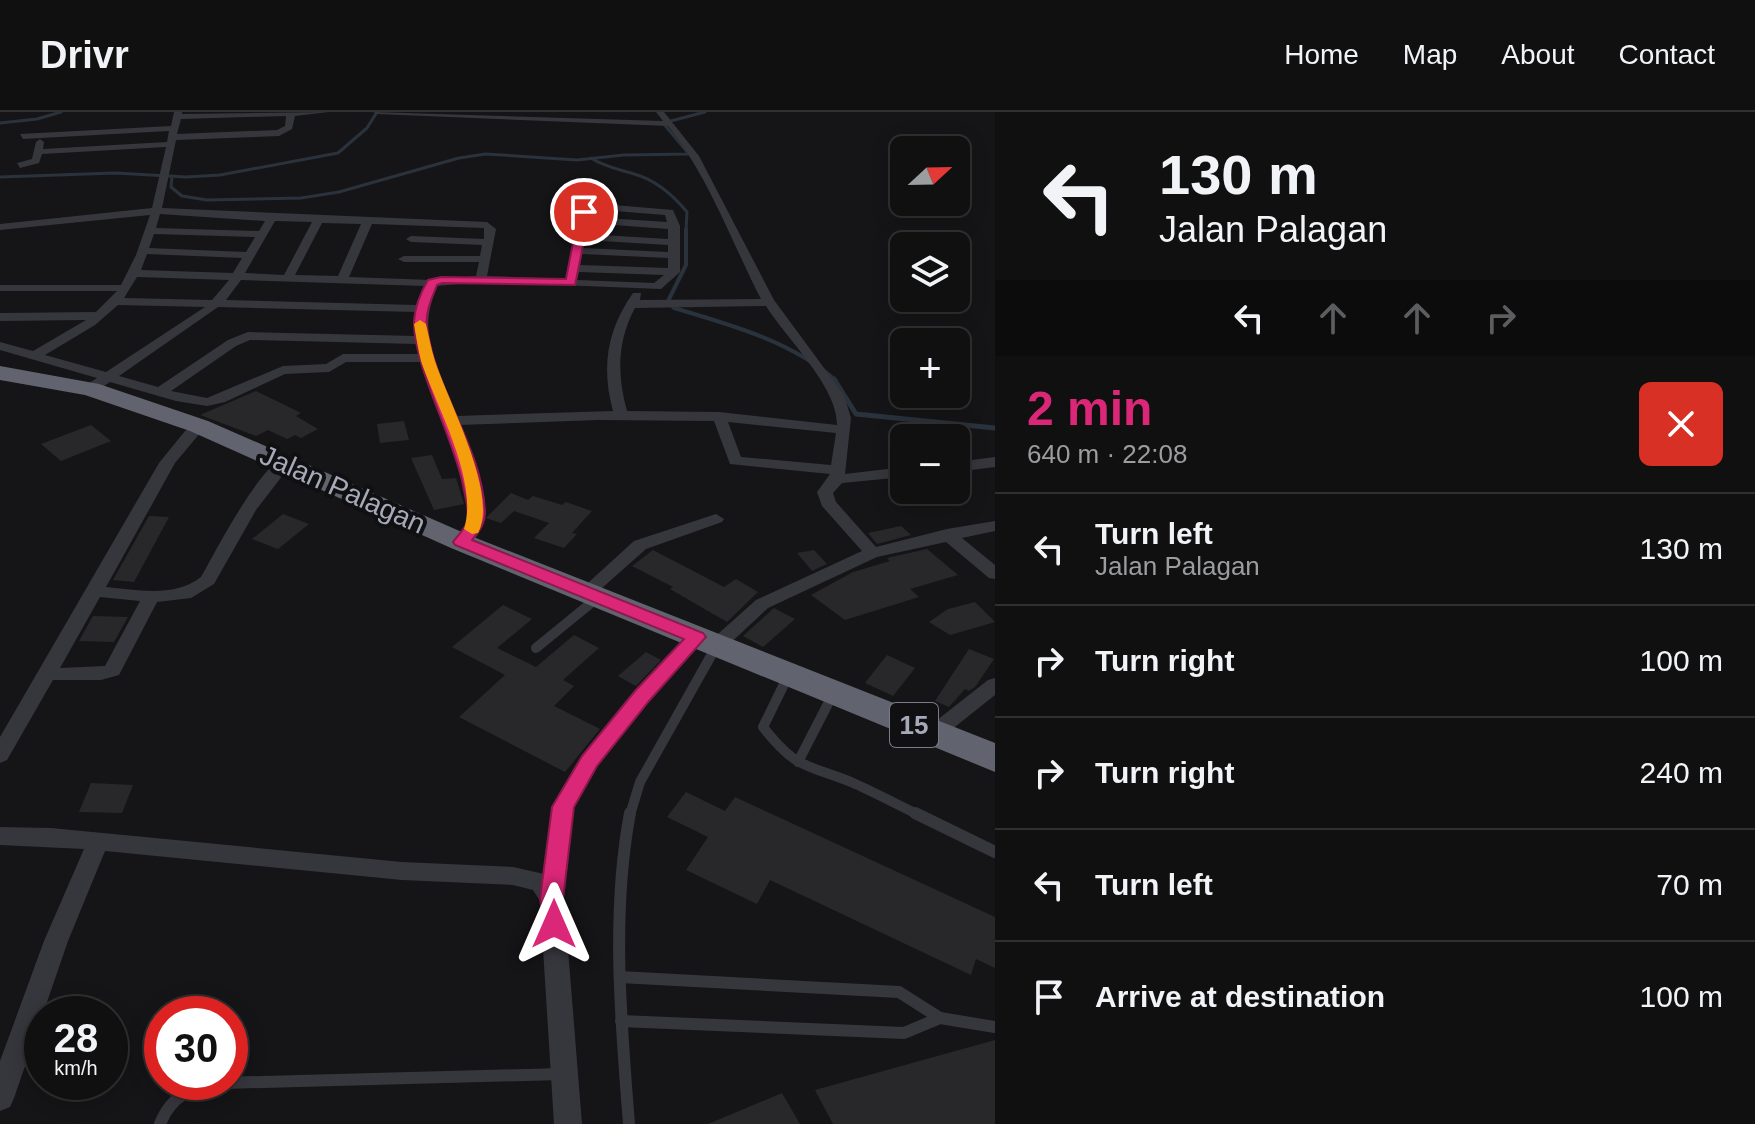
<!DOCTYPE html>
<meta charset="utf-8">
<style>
body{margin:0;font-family:Arial,sans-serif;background:#19191a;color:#f1f3f6;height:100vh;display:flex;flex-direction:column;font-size:30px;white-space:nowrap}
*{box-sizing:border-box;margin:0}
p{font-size:26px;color:#9c9d9f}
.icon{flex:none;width:44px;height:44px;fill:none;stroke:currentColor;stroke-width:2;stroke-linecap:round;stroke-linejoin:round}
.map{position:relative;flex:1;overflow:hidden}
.sheet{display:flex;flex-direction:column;background:#101011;width:760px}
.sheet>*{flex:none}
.top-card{background:#101011;color:#f1f3f6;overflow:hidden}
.needle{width:52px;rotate:68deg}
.fabs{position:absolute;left:890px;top:24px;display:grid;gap:16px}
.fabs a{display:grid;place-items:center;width:80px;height:80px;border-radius:12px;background:#101011;box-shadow:0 4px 20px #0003,0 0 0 2px #303031;font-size:40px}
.speed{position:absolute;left:24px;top:884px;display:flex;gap:16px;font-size:40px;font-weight:700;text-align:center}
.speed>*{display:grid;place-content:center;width:104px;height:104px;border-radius:50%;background:#101011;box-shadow:0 4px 20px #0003,0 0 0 2px #303031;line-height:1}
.speed small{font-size:20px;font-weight:400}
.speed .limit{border:12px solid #d22;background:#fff;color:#111}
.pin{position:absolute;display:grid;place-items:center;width:68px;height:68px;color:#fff;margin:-34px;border:4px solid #fff;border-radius:50%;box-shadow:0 2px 8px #0007}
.me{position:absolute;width:88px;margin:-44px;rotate:0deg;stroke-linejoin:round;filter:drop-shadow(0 0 6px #0008)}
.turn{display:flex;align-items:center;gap:28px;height:168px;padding:0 32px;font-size:36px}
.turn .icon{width:104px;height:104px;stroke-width:2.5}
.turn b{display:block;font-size:56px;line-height:68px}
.lanes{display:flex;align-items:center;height:76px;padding:0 32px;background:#0003;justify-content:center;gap:40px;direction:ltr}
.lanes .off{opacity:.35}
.round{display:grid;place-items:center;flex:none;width:84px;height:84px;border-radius:12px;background:#19191a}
.headline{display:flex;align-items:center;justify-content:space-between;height:136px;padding:0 32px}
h1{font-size:48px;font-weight:700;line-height:60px;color:#db2777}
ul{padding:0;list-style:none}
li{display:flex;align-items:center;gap:24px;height:112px;padding:0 32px;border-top:2px solid #303031}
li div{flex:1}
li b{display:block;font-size:30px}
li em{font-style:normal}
header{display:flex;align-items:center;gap:48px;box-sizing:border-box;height:112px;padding:0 40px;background:#101011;border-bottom:2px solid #303031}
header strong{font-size:38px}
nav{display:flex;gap:44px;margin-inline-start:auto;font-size:28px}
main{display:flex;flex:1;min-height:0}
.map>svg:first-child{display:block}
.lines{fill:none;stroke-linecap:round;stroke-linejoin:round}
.stream-far2{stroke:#2a323c;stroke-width:3}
.stream-far1{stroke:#2a323c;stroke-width:4}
.stream{stroke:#2a323c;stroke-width:5}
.building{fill:#28282b}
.lane-far1{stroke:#36363d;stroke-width:10}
.lane{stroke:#36363d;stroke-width:12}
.street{fill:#36363d;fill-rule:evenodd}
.highway{fill:#61646e;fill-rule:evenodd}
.route{fill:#db2777;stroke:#8e194d;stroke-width:2}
.slow{fill:#f59e0b}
.labels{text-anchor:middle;stroke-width:8;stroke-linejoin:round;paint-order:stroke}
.shield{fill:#101012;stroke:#797c86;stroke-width:2}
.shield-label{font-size:26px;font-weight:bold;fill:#a6aab8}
.street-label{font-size:28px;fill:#a6aab8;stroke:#101012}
</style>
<header>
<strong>Drivr</strong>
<nav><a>Home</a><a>Map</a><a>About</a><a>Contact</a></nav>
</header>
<main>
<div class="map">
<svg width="995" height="1012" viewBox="0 0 995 1012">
<rect width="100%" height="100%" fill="#151517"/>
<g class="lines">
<g class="stream-far2">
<polyline points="0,11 37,7 61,0"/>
<path d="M591,46C605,55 618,57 634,62C656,68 673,83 687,100L686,119"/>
<polyline points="172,64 171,75 182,84 207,88 301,86 339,80 459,46 486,42 577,48 624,43 689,42 663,11 705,0"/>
<polyline points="0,65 115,61 186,65 220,63 338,41 367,16 377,0"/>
</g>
<path class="stream-far1" d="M686,117V153L668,189L674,196C728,212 794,230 836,269"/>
<polyline class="stream" points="834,267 856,302 995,316"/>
</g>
<g class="building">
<polygon points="256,279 301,301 296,304 318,317 301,326 295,323 287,327 268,318 256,324 200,303"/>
<polygon points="404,309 409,328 380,331 377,312"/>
<polygon points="91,313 111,329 61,349 41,332"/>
<polygon points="432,343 442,367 456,366 464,392 434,398 411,346"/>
<polygon points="511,381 528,388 533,384 562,393 566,390 592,399 572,421 577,422 564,436 534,426 549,411 514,399 501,411 486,406"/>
<polygon points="283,402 309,412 278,437 252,427"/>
<polygon points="149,404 169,405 134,470 113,468"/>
<polygon points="901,414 911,423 877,432 868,421"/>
<polygon points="927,437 958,463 910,477 919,485 845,508 811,483 853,460 890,449 887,446"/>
<polygon points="653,438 724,475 736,467 758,480 727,510 670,477 673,475 632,454"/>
<polygon points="814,438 827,452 812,459 797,441"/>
<polygon points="975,490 995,510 950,523 929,510 948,497"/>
<polygon points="503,493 532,507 497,536 536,555 574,523 599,536 563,568 574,574 554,594 600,617 565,660 459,605 505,563 452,535"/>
<polygon points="774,496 795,507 763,535 743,524"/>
<polygon points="93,504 128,505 114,530 79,529"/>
<polygon points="969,537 994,547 975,575 969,579 965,577 949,595 935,589"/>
<polygon points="646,540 661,548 636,574 618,564"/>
<polygon points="887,543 915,556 893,584 865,571"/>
<polygon points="91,671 133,673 122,701 79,700"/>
<polygon points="686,680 725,699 735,685 995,805 995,856 976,847 971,863 770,768 757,792 686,758 708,725 667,705"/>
<polygon points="995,928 995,1012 833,1012 815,978"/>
<polygon points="782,981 800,1012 708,1012"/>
</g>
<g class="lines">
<g class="lane-far1">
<polyline points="536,536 596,487"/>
<path d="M788,564L763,615C796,657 805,652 851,670C874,680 896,692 919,703"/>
<polyline points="798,650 833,582"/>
<polyline points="630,703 640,670 717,533"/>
</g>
<g class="lane">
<polyline points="915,701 995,740"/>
<polyline points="620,865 899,880 940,906"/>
<polyline points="621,909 904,921 940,906 995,915"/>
<path d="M160,1012C172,982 191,976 222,971L561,962"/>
<path d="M629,1012C621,910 611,802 630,701"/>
</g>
<g class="street">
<path d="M174,0H182V2L329,0L295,4L292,17L279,24L176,28L162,96L487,110L496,117L487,164L566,167L580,98L602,92L673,98L680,114V160L661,177L481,170L437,174C416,225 437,257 456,304L613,299C601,255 607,218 633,181H641L640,188L761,187C731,129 709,65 668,14L377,2L373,0L663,9L656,0H664L699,44L774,188L844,283L851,306L845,362L904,355V365L842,371L833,381L836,390L876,435L947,417L995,409V419L962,426L995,453V467L989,466L946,430L877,445L768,496L724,537H710L708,533L710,529L756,488L862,439L822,394L817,380L830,362L730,352L714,309L598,308L459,313C470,341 507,422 461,435L453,430C456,425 462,421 465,416C481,382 433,286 422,250H346L329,260L285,262L225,290L207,294L176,289L110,270L95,280H85V274L97,266L0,238V230L33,239L86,208L0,209V201L96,200L117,179H0V173H121L136,143L150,103L0,118V112L152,96L166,35L42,42L39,51L20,56L17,51L32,47L36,30L40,27L44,30L43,37L167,30L169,19L23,27L20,22L171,14ZM286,4L285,14L277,18L177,22L181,7ZM602,98L665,103L667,110L588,105L589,102ZM160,102L265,109L259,119L156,116ZM275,109L312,110L284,163L245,161ZM322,111L361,112L338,164L295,163ZM587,111L668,117V127L585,122ZM372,112L484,116V127L411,124L406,127L411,130L482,133L480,144H404L398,147L404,150H479L476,164L432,168L349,165ZM154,122L255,125L246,140L149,136ZM584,128L668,133V140L583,136ZM147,142L242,146L233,161L141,158ZM582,142L668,146V156L580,153ZM579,160L664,163L654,171L577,168ZM137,165L229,168L212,188L124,186ZM241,168L425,174L417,193L226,188ZM118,193L205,195L106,260L45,243L95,213ZM766,194C786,226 838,275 837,313L719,300L627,299C617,263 617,229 635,196ZM218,195L415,200L416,224L248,220L228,228L158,275L119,264ZM250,228L417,232L420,242H343L326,252L283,254L207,286L171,279L236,234ZM728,310L836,321L831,353L741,345Z"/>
<path d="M199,310L206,314L175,351L106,475C138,478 174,486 201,465C216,439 259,354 285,345L293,350L256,398L214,472L191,486L157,490L119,563L101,568H53L7,648L0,651V625L159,351L185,319ZM100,485L140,489L105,554L60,556Z"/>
<polygon points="995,345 995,355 956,360 956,350"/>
<polygon points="716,402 724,407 722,410 646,437 593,484 587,485 578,480 634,429"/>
<polygon points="697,519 706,525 703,529 649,589 596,654 574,695 564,787 582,1012 554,1012 540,789 533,778 513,773 402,768 105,739 68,829 14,986 10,995 0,999 0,949 44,829 84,737 0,733 0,715 51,716 402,750 513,755 544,762 552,695 582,644 635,579 691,521"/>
<polygon points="995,566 995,583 941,626 927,626 924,621 927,616 988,568"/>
</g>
<polygon class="highway" points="0,254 99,272 208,309 471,424 995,631 995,660 451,436 190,319 85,283 0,268"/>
</g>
<path class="route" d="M584,97L590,100L575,173L442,171L437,173C432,186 425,200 427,214C434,278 483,336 485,401C485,413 478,420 472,428L703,521L706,525L649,589L597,654L574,695L563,787L566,812L562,820L554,823L545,820L540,787L552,695L582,644L635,579L684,527L455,433L453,430C458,423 465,417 467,410C470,398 465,385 463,373C453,324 413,253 414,209C415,195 421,180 428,168L441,165L566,167L579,100Z"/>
<path class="slow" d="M420,208L426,212C429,224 431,237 435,249C448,289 499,383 478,421L472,422L464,417C479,369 437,296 421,249C418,237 416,224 414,212Z"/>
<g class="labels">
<rect class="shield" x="890" y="591" width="48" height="44" rx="6"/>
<g class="shield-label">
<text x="914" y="622">15</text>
</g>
<g class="street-label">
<text transform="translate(343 377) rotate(24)" y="10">Jalan Palagan</text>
</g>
</g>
</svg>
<div class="fabs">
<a><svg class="needle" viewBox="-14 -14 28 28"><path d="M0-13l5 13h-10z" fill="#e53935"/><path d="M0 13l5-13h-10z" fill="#9c9d9f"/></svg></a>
<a><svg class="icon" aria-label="layers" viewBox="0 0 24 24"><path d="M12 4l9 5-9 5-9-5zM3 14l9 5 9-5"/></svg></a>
<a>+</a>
<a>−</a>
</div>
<div class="speed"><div>28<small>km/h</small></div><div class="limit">30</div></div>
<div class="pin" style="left:584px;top:100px;background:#d93025"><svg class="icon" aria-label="arrive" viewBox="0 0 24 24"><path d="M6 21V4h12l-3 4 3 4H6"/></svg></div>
<svg class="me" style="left:554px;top:812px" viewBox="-20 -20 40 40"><path d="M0-17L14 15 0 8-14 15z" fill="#db2777" stroke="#fff" stroke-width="4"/></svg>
</div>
<section class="sheet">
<div class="top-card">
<div class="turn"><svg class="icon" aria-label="left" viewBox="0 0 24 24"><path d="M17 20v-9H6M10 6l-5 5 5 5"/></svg><div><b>130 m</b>Jalan Palagan</div></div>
<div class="lanes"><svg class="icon" aria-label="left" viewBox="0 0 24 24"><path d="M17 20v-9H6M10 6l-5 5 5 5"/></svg><svg class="icon off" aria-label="ahead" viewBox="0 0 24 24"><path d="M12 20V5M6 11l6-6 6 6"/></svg><svg class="icon off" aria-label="ahead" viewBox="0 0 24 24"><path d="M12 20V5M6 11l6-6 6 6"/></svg><svg class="icon off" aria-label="right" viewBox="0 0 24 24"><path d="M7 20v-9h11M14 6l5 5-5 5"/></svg></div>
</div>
<div class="headline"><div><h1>2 min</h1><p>640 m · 22:08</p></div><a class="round" style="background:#d93025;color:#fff"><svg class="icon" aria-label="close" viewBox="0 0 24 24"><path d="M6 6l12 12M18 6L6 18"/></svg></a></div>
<ul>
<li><svg class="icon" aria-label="left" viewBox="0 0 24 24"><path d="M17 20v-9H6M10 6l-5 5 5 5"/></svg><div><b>Turn left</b><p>Jalan Palagan</p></div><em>130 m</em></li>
<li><svg class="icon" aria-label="right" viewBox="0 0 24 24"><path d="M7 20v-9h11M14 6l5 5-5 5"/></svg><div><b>Turn right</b></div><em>100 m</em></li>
<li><svg class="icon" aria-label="right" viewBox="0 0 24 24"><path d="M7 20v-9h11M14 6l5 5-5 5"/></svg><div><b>Turn right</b></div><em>240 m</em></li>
<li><svg class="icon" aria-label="left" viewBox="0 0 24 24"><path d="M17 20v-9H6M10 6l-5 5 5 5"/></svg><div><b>Turn left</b></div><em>70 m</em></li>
<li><svg class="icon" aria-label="arrive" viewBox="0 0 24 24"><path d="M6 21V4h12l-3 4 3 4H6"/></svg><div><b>Arrive at destination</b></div><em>100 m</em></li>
</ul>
</section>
</main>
